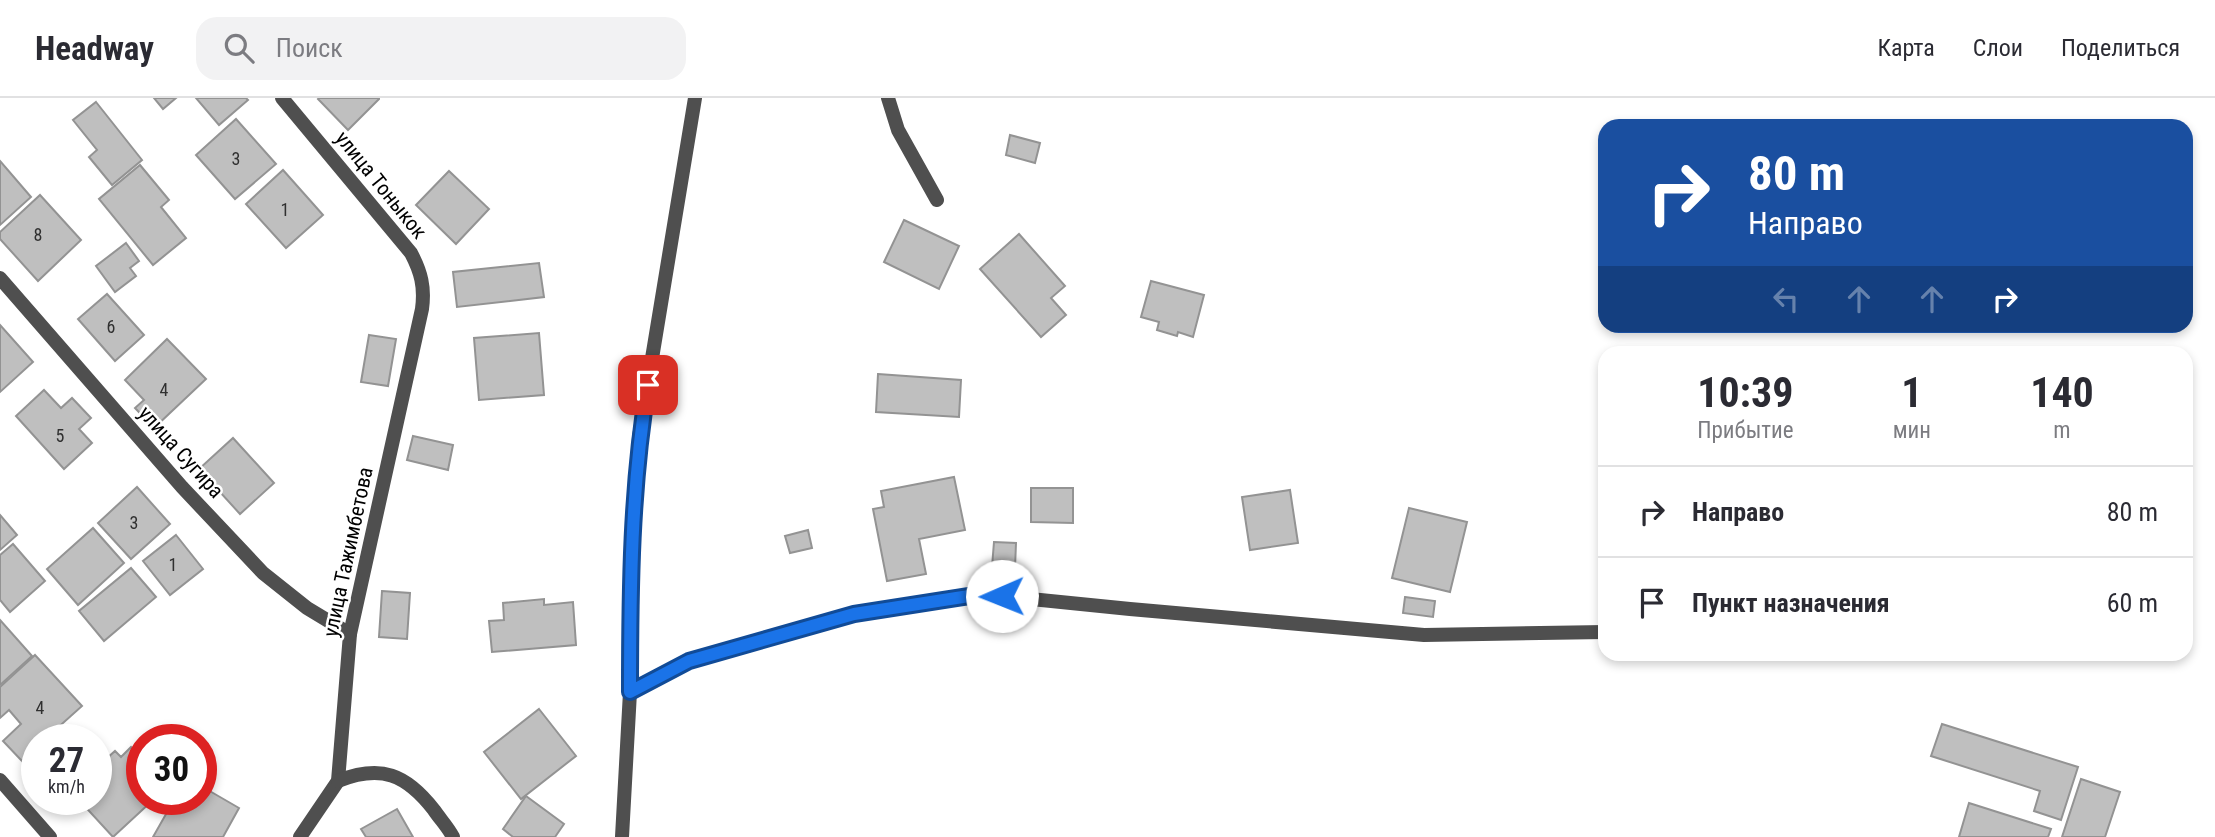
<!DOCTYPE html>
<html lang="ru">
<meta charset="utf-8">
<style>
body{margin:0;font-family:"Roboto Condensed",sans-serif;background:#f2f2f3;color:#2b2b33;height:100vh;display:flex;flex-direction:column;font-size:26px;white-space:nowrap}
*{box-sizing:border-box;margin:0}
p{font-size:23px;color:#7c7c81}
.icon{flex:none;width:38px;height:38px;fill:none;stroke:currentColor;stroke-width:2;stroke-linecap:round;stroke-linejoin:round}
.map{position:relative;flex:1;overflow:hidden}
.panel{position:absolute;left:1598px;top:248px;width:595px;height:315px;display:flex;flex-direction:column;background:#fff;border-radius:21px;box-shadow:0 4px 10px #0003}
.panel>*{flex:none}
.top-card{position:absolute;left:1598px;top:21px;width:595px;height:214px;border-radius:21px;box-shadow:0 4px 10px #0003;background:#1a4fa0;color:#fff;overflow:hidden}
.speed{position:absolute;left:21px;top:626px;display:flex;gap:14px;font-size:35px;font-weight:700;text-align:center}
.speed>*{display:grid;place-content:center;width:91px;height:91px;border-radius:50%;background:#fff;box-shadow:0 4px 10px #0003;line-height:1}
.speed small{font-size:18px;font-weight:400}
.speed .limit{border:10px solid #d22;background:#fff;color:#111}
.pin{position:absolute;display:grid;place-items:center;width:60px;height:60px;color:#fff;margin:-30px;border-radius:14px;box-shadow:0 4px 10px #0006}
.me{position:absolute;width:77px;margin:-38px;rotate:269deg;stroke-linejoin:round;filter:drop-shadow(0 0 5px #0008)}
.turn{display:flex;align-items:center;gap:24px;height:147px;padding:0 35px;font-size:32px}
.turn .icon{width:91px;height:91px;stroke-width:2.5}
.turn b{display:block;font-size:49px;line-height:60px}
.lanes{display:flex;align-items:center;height:66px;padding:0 35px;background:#0003;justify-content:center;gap:35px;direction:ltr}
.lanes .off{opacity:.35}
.eta{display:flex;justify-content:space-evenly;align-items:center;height:119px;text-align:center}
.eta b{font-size:42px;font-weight:700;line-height:49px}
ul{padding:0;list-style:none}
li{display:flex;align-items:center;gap:21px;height:91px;padding:0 35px;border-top:2px solid #e1e1e2}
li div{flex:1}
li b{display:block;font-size:26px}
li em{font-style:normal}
header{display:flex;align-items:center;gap:42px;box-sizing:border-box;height:98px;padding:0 35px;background:#fff;border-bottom:2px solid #e1e1e2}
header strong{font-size:33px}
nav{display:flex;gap:38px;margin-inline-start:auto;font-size:24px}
.search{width:490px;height:63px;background:#f2f2f3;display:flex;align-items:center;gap:18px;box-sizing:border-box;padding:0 24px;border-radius:21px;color:#7c7c81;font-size:26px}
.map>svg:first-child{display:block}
.building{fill:#bfbfbf;stroke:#939393;stroke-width:2}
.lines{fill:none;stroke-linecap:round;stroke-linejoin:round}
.street{stroke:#4f4f4f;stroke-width:14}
.route-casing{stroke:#114b97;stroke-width:18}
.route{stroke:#1a73e8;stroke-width:12}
.labels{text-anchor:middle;stroke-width:5;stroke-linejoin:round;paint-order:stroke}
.number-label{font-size:18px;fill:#303030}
.street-label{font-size:21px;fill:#000;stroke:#fff}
</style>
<header>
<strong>Headway</strong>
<div class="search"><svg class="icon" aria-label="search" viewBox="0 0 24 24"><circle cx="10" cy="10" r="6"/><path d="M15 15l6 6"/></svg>Поиск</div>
<nav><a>Карта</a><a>Слои</a><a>Поделиться</a></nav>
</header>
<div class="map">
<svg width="2215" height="739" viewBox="0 0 2215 739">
<rect width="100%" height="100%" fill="#fff"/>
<g class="building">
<polygon points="154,0 176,0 163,11"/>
<polygon points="196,0 246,0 248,2 219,27"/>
<polygon points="319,0 379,0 379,1 348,32 318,1"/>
<polygon points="96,4 142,62 112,87 89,59 97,52 73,22"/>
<polygon points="236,21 276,66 235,101 196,57"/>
<polygon points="1010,37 1040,45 1035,65 1006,57"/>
<polygon points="0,63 31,99 0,127"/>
<polygon points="140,67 169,102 161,109 186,140 153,167 99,101"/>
<polygon points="283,72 323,117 286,150 246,106"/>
<polygon points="449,73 489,111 456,146 416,107"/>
<polygon points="40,97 81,142 38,183 0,141 0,134"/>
<polygon points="904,122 959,148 939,191 884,164"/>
<polygon points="1019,136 1065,188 1051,200 1066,217 1041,239 980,171"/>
<polygon points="126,145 139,163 130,170 136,178 115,194 96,168"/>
<polygon points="539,165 544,199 457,209 453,174"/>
<polygon points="1151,183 1204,197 1193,239 1178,234 1177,238 1157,232 1159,224 1141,219"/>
<polygon points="107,196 144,237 115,263 78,221"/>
<polygon points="0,227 33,264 0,294"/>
<polygon points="539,235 544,297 479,302 474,240"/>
<polygon points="369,237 396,241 388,288 361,284"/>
<polygon points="167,241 206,281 154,330 135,310 144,302 125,282"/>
<polygon points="878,276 961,282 959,319 876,314"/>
<polygon points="44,292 61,310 72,300 91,320 79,331 92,345 64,371 16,318"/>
<polygon points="413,338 453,347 448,372 407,362"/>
<polygon points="233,340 274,385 240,416 199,371"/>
<polygon points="954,379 965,432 919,441 926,476 887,483 873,411 884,409 881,393"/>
<polygon points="137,389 170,426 131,461 98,425"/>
<polygon points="1031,390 1073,390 1073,425 1031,424"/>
<polygon points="1290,392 1298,445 1250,452 1242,399"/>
<polygon points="1409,410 1467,424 1450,494 1392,480"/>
<polygon points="0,417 17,437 0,452"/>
<polygon points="93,430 124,465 78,507 47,471"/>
<polygon points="808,432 812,450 790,455 785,438"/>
<polygon points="176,437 203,471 170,497 143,463"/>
<polygon points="994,444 1016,445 1015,470 992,469"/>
<polygon points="13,446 45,483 10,514 0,502 0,457"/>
<polygon points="131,470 156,499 104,543 79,513"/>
<polygon points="382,493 410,495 407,541 379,539"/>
<polygon points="1405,499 1435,503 1433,519 1403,515"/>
<polygon points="544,501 544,507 573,504 576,547 492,554 489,523 504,522 503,505"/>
<polygon points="0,522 32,558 0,587"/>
<polygon points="35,557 82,608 44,642 37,642 37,649 22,663 3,643 21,626 9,612 0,620 0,589"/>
<polygon points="539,611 576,658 521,701 484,654"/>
<polygon points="1942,626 2078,669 2061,722 2034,713 2040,693 1931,658"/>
<polygon points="131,649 142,661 142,665 133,673 142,682 142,702 153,702 113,739 79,702 96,702 96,670 115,653 121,659"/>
<polygon points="2081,681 2120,694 2105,739 2062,739"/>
<polygon points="201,688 239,710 223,739 153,739 174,702 201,702"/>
<polygon points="526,698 564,726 555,739 513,739 503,731"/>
<polygon points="1969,705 2051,731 2048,739 1959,739"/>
<polygon points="397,711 413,739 366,739 361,731"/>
</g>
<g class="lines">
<g class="street">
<path d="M282,0L411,155C421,174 425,189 422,211L350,536L338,683L300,739"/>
<polyline points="888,0 898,32 937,102"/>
<polyline points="0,180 182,389 263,475 307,510 350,536"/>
<polyline points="630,594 689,563 854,516 982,496 1130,511 1424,537 1605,534"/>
<polyline points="0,682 50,739"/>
<path d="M338,683C381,666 406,676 434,712C440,721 448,729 453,739"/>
<polyline points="622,739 630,594 631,466 639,339 695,0"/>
</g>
</g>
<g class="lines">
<defs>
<path id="route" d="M648,287C631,389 630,491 630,594L689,563L854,516L982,496L1002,498"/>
</defs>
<use href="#route" class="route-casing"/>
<use href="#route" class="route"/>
</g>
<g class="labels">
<g class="number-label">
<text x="236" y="67">3</text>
<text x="285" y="118">1</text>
<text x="38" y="143">8</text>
<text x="111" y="235">6</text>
<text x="164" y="298">4</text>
<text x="60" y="344">5</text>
<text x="134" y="431">3</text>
<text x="173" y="473">1</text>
<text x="40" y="616">4</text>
</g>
<g class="street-label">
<text transform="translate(381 87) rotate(51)" y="7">улица Тоныкок</text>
<text transform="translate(181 354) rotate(48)" y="7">улица Сугира</text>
<text transform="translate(348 454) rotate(-78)" y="7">улица Тажимбетова</text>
</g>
</g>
</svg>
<div class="speed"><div>27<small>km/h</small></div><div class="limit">30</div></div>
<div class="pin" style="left:648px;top:287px;background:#d93025"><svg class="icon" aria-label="arrive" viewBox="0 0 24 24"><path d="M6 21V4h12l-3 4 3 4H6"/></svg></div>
<svg class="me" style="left:1002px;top:498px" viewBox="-20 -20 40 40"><circle r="19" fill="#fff"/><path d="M0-13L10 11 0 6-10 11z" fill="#1a73e8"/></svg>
<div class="top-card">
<div class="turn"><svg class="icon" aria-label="right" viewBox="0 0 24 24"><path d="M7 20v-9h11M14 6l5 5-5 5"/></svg><div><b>80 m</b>Направо</div></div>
<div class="lanes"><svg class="icon off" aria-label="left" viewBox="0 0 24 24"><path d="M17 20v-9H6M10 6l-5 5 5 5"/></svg><svg class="icon off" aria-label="ahead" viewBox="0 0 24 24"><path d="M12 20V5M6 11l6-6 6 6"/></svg><svg class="icon off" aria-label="ahead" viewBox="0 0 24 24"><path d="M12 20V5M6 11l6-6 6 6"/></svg><svg class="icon" aria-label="right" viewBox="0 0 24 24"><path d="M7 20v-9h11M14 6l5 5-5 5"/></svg></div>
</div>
<section class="panel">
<div class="eta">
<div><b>10:39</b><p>Прибытие</p></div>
<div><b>1</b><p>мин</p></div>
<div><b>140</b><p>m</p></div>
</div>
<ul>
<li><svg class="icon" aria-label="right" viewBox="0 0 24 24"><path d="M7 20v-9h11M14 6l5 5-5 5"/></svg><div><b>Направо</b></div><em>80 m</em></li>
<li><svg class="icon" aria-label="arrive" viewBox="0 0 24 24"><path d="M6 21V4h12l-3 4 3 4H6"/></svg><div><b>Пункт назначения</b></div><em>60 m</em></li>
</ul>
</section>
</div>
